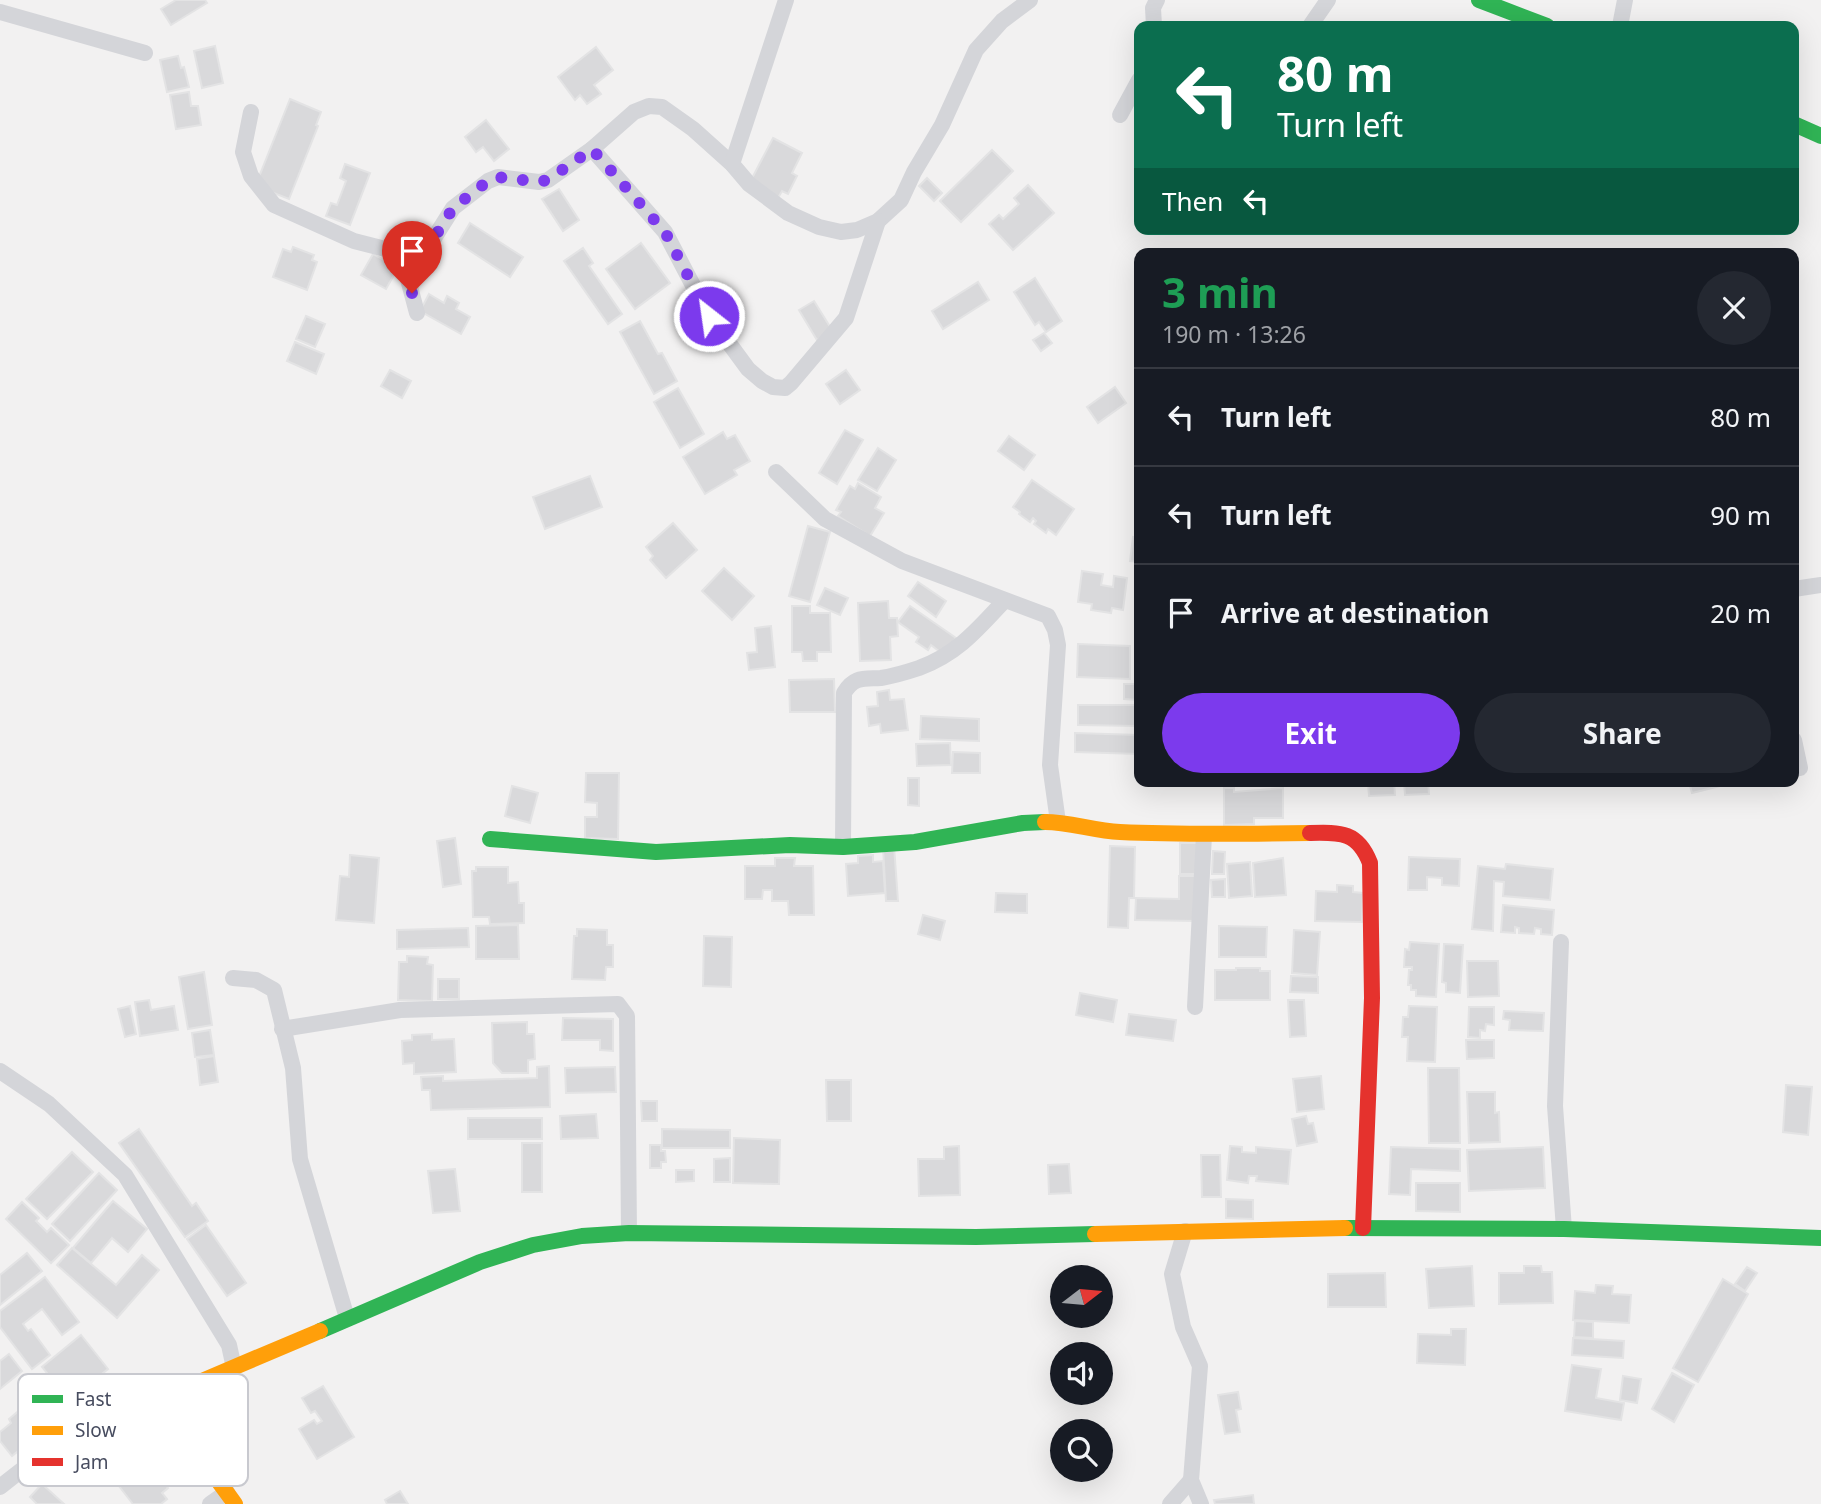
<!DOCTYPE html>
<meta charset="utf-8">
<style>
body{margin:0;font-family:"Noto Sans",sans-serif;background:#242831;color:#f1f3f6;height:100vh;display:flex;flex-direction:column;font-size:26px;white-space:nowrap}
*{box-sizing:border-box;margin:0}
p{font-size:23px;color:#9ea1a6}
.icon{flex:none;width:38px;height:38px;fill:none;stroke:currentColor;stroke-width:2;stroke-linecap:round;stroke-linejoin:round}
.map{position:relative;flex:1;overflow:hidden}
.drawer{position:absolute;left:1134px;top:248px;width:665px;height:539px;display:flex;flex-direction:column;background:#171b24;border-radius:14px;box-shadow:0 7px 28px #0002}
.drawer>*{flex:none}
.banner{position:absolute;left:1134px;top:21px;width:665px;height:214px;border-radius:14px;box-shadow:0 7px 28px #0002;background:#0b6e4f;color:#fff;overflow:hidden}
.needle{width:46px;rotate:74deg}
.buttons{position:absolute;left:1050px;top:1265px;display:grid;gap:14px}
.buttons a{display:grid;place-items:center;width:63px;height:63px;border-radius:50%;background:#171b24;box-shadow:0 7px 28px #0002;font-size:35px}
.pin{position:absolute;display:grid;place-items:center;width:60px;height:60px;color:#fff;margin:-72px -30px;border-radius:50% 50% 50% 0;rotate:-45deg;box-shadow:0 0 7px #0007}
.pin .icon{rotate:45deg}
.me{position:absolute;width:77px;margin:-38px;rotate:330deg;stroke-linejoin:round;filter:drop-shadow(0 0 5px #0008)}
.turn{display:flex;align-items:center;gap:24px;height:147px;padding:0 28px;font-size:32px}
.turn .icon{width:91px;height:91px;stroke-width:2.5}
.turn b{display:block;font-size:49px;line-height:60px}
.then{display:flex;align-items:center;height:66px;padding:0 28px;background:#0003;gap:14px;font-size:26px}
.round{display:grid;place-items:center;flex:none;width:74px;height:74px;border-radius:37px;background:#242831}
.summary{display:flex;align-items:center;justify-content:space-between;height:119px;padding:0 28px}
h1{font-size:42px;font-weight:700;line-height:52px;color:#1e9e55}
.action{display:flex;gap:14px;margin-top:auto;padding:14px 28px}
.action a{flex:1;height:80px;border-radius:42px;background:#7c3aed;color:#fff;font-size:28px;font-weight:700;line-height:80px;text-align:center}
.action a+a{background:#242831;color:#f1f3f6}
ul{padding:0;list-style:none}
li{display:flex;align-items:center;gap:21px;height:98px;padding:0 28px;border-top:2px solid #363941}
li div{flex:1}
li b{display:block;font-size:26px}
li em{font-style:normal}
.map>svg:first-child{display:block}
.building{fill:#d9d9db;stroke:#e3e3e4;stroke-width:2}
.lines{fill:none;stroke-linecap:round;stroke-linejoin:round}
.street{stroke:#d4d5d9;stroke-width:16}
.fast{stroke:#30b455;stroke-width:16}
.slow{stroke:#ff9f0a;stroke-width:16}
.jam{stroke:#e5322d;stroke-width:16}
.route{stroke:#7c3aed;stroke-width:12;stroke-dasharray:0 21.6}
.key{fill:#fff;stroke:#c8c9cf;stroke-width:2}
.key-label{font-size:19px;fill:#474c5f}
</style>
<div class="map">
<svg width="1821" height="1504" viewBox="0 0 1821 1504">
<rect width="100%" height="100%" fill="#f2f1f1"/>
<g class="building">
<polygon points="176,0 205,0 207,3 171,25 161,9"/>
<polygon points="215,46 223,83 202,88 194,51"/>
<polygon points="596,47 613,70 594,85 601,94 587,104 580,95 575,100 558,77"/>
<polygon points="178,56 181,68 184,67 189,87 167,92 160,60"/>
<polygon points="189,92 191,106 198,106 201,125 176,129 170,95"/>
<polygon points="290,99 321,112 316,125 318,126 289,199 266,190 257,182"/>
<polygon points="486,120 509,149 494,161 483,147 476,152 465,137"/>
<polygon points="773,138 802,153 792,173 797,176 788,194 782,191 778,198 750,182"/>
<polygon points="992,150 1013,171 961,222 940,201"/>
<polygon points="345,164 370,173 350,225 326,216 331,203 337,205 346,181 340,178"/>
<polygon points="927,178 942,193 934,201 919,186"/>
<polygon points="1028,185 1054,213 1013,250 989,224 999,215 1003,219 1019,204 1014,198"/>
<polygon points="559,189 579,220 563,231 542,199"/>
<polygon points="470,223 523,257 510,277 458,243"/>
<polygon points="641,243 670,283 635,309 606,269"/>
<polygon points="293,247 314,255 312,260 317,262 307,290 273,277 283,249 291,252"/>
<polygon points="583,248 593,263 589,266 622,314 608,324 564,261"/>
<polygon points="373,254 398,268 386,289 361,275"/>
<polygon points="1035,278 1062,321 1046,332 1039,322 1035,325 1014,292"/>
<polygon points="978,282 989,300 943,329 932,311"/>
<polygon points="429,294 444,303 447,296 459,303 456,309 470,317 461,334 420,311"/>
<polygon points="814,301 832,330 817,340 799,310"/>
<polygon points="306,316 325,324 315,347 296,339"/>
<polygon points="640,321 658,354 662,353 677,381 654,394 620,332"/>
<polygon points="1044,333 1052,343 1041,351 1033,340"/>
<polygon points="295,342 324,354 316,374 287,361"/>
<polygon points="390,370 411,381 402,398 381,386"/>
<polygon points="846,370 860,390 840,404 826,384"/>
<polygon points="1115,387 1126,403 1098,423 1087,407"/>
<polygon points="678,388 704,434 680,448 654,402"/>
<polygon points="845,430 863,440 837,484 819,473"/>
<polygon points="723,432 727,439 735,435 750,461 734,470 737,475 705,494 683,457"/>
<polygon points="1009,436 1035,455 1024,470 998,451"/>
<polygon points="878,448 896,460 877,491 858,480"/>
<polygon points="590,476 602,507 545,529 533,497"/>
<polygon points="1032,480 1074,509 1056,535 1048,529 1046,533 1034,524 1036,521 1033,518 1030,522 1019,514 1020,512 1013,507"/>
<polygon points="858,483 881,497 875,508 884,513 870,536 838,516 841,512 836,510 850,486 855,489"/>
<polygon points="673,523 697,550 666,578 650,560 653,556 646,547"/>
<polygon points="808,526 830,532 810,602 789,596"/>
<polygon points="1133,537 1139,538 1139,562 1130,561"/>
<polygon points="724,568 754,596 732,620 702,591"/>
<polygon points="1082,571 1103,574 1101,585 1113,587 1114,576 1127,578 1123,610 1112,608 1111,613 1091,610 1092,604 1078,602"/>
<polygon points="918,582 946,601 936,617 908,596"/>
<polygon points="825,588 848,598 840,615 817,605"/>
<polygon points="888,601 889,618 897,618 898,636 890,637 891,660 860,661 858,603"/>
<polygon points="792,606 810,606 810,613 830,613 831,652 817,652 817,661 803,661 802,652 792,652"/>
<polygon points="910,606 956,638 944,655 931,645 928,650 916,642 919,637 898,622"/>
<polygon points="771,626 775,667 749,670 747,653 757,652 755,628"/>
<polygon points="1078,644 1130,646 1130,679 1077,677"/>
<polygon points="834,679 835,712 790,712 789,680"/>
<polygon points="1124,684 1139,684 1139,700 1124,699"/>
<polygon points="889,690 890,700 904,699 908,730 881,733 880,724 869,726 867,707 878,706 877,692"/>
<polygon points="1078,705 1139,705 1139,726 1078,725"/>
<polygon points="921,716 979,719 979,741 920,739"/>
<polygon points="1075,733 1139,735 1139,754 1075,752"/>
<polygon points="950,743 951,765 917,766 916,744"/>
<polygon points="953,752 980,753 980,773 952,773"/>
<polygon points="586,773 619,773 618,839 585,838 585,817 597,817 597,803 585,802"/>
<polygon points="908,778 919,778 919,806 908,805"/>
<polygon points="1368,782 1394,782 1395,795 1369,796"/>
<polygon points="1404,782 1428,782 1429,794 1405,795"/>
<polygon points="1689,782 1736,782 1692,793"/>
<polygon points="512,786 538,793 530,823 505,816"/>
<polygon points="1224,788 1234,788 1234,792 1283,788 1283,818 1254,818 1254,824 1224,825"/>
<polygon points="455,838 461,884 443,887 437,841"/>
<rect x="1180" y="843" width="17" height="31"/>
<polygon points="894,846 898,901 886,901 883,847"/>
<polygon points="1110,846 1135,847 1134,898 1129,898 1128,928 1108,927"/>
<polygon points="1213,851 1225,852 1224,874 1212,874"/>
<polygon points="350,855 379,858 374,923 336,920 340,876 349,877"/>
<polygon points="873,855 873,862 883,861 885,893 848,896 846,864 858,863 858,856"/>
<polygon points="1409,857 1460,859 1459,886 1442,885 1442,878 1427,877 1427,890 1408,890"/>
<polygon points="775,858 795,858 794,866 813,866 814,915 789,915 788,901 772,901 772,890 763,890 762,899 745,899 745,866 775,866"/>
<polygon points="1283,858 1286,895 1255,897 1253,863"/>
<polygon points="1250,862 1252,896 1229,898 1227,864"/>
<polygon points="1506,864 1553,869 1550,900 1503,896 1504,882 1494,881 1493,931 1472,929 1478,866 1505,869"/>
<polygon points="476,867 508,867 508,883 518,882 519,903 524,903 524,923 490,924 489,917 473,917 472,871 476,871"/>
<polygon points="1179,876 1197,876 1196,921 1135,920 1136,898 1179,899"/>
<polygon points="1225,879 1225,897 1212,897 1211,880"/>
<polygon points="1337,885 1353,886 1353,892 1363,893 1362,922 1315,921 1316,891 1337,892"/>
<polygon points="996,893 1027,894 1027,913 995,912"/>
<polygon points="1503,905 1554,910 1552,935 1541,934 1541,929 1535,928 1534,934 1519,933 1519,928 1515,927 1515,933 1501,932"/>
<polygon points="923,915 945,921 940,940 918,934"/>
<polygon points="518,925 519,959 476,959 476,926"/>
<polygon points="1219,926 1267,927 1266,957 1219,957"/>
<polygon points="468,928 469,947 397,949 397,930"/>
<polygon points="577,929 607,930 607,945 613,945 613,967 606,967 605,980 572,979 574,936 577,936"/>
<polygon points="1294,930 1320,932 1317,975 1292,973"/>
<polygon points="704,936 732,937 731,987 703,986"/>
<polygon points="1410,942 1439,944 1436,997 1416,996 1416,990 1411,990 1411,985 1408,985 1409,970 1412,970 1412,967 1404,967 1405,949 1409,950"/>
<polygon points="1444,944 1463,945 1460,993 1446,992 1446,983 1442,982"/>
<polygon points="407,956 428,957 427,964 433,965 432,1001 398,1000 399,962 407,962"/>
<polygon points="1467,961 1498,961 1499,996 1468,997"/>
<polygon points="1236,968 1260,968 1260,971 1270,971 1270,1000 1215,1000 1215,970 1236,970"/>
<polygon points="204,972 212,1025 188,1029 179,977"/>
<polygon points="1291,976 1318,977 1318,993 1290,992"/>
<rect x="438" y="979" width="21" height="20"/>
<polygon points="1080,993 1117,1000 1113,1022 1076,1015"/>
<polygon points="149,1000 151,1010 174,1006 178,1030 140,1036 135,1002"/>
<polygon points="1288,1000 1304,1000 1306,1036 1290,1037"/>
<polygon points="130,1006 136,1034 125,1037 118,1009"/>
<polygon points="1409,1006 1437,1007 1435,1062 1407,1061 1408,1037 1402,1037 1403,1017 1408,1017"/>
<polygon points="1469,1007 1494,1007 1494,1025 1486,1024 1485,1031 1480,1030 1480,1038 1468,1037"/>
<polygon points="1504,1011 1544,1013 1543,1031 1509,1030 1510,1020 1503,1019"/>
<polygon points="1129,1014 1176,1020 1173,1041 1126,1035"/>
<polygon points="563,1018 613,1019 613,1051 600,1050 600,1040 562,1040"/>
<polygon points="527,1022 527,1034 534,1034 535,1059 528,1060 528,1073 502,1073 493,1063 492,1023"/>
<polygon points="210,1030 214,1055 195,1057 192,1033"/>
<polygon points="432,1034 432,1040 454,1039 456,1072 414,1074 414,1063 403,1064 402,1041 412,1040 412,1035"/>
<polygon points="1466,1040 1494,1040 1494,1058 1467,1059"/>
<polygon points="214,1056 218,1082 200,1085 197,1059"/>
<polygon points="549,1066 550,1107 431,1110 430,1090 422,1090 421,1077 443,1076 443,1081 537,1078 537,1067"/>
<polygon points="615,1067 616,1092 566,1093 565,1068"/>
<polygon points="1428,1068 1459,1068 1460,1143 1429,1143"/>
<polygon points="1321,1076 1324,1109 1297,1112 1293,1079"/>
<polygon points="826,1080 851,1080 851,1121 827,1121"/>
<polygon points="1786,1085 1812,1087 1808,1135 1783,1132"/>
<polygon points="1467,1092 1495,1092 1495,1113 1499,1112 1500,1142 1469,1143"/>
<polygon points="641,1101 657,1101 657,1121 642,1121"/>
<polygon points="596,1114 598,1138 561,1139 560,1116"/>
<polygon points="1306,1116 1308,1124 1313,1123 1317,1142 1297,1146 1292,1119"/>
<rect x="468" y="1118" width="74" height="21"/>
<polygon points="139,1129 192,1206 196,1203 208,1221 185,1237 119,1143"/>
<polygon points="662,1129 730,1130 730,1148 662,1148"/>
<polygon points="734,1138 780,1140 779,1184 733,1183"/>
<rect x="522" y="1143" width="20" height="49"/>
<polygon points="650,1145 661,1145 661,1151 665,1151 666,1162 661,1162 661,1168 650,1168"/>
<polygon points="959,1146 960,1195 919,1196 918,1159 944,1159 944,1147"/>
<polygon points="1230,1146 1242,1147 1242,1152 1256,1153 1256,1147 1291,1150 1288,1184 1256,1181 1257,1176 1249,1176 1248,1183 1227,1180"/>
<polygon points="1391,1147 1460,1149 1460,1171 1411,1169 1410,1195 1389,1194"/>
<polygon points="1543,1147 1545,1188 1469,1191 1467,1150"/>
<polygon points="72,1152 93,1172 47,1219 26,1199"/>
<polygon points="1201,1155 1220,1155 1221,1197 1202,1197"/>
<polygon points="730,1158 730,1182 714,1182 714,1159"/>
<polygon points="1069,1164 1071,1193 1049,1194 1048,1165"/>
<polygon points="455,1169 460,1211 433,1213 428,1171"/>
<polygon points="676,1170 694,1170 694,1181 676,1182"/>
<polygon points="99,1173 117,1190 70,1241 52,1224"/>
<polygon points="1416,1183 1460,1183 1460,1212 1416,1211"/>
<polygon points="1226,1199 1253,1200 1253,1219 1226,1218"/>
<polygon points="113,1201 147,1229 128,1252 112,1238 91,1263 73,1248"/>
<polygon points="22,1202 39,1218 36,1221 47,1232 51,1228 69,1245 51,1263 6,1219"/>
<polygon points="206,1225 246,1283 227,1296 187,1239"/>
<polygon points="72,1248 116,1285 142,1255 159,1270 117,1318 57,1265"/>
<polygon points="27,1253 42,1271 0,1305 0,1275"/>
<polygon points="1472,1266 1474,1306 1429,1308 1426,1269"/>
<polygon points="1524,1266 1541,1266 1542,1272 1552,1272 1553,1303 1499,1304 1499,1273 1524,1273"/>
<polygon points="1747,1267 1757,1273 1745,1291 1735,1284"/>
<polygon points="1385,1273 1386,1307 1328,1307 1328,1274"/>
<polygon points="45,1277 79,1322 62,1335 42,1309 23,1324 28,1331 31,1329 50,1355 32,1369 0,1327 0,1311"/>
<polygon points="1723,1279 1748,1294 1698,1382 1673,1368"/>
<polygon points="1596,1285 1613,1286 1612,1294 1631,1295 1629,1323 1573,1320 1575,1291 1595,1293"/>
<polygon points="1575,1321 1593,1322 1593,1338 1574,1337"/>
<polygon points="1451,1329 1466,1329 1465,1365 1417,1363 1418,1334 1451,1335"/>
<polygon points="81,1335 108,1369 69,1400 42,1367"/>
<polygon points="1573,1338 1624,1341 1623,1358 1572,1355"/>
<polygon points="9,1354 22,1371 0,1389 0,1361"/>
<polygon points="1572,1365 1601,1369 1596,1398 1624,1403 1621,1420 1565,1411"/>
<polygon points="1672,1373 1694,1385 1674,1422 1652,1409"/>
<polygon points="1623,1376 1641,1379 1637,1403 1620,1400"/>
<polygon points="323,1386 354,1437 317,1459 299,1429 314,1420 317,1424 322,1421 315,1411 311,1413 302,1398"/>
<polygon points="1238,1392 1241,1409 1236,1410 1240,1432 1225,1434 1218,1395"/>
<polygon points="40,1399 62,1426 38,1445 33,1439 12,1456 0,1441 0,1432 11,1423 9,1419 22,1408 25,1412"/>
<polygon points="144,1458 168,1488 162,1493 167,1499 161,1504 133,1504 115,1481"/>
<polygon points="42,1484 64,1504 37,1504 30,1497"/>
<polygon points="400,1491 408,1504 387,1504 385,1500"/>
<polygon points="1253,1495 1254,1504 1215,1504 1214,1500"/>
</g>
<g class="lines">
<g class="street">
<polyline points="0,12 145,53"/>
<polyline points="1154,26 1153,8 1157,0"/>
<polyline points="1310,26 1328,0"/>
<polyline points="1620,26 1625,0"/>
<polyline points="251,112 243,152 251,176 274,205 354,241 401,253 431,243 453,208 488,181 498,177 539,182 548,180 592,149 634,112 649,106 662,107 693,129 732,164 749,184 788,213 819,227 841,232 857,230 878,221 901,200 914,172 942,125 976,50 1002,21 1030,0"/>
<polyline points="1120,115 1139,80"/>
<polyline points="592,149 665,232 709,316 748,369 762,381 773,387 785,388 791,383 846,318 878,221"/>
<polyline points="732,164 786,0"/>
<polyline points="401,253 417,313"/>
<polyline points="776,472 825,519 902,561 1048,616 1055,630 1058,645 1050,765 1058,822"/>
<polyline points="1794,589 1821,585"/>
<polyline points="1794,740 1800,768"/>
<path d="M843,847L844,693C854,676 864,679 881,678C893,676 907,672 919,668C957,654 977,630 1004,601"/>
<polyline points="1561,942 1555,1106 1564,1229"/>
<polyline points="233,978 256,980 274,990 293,1068 300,1159 347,1318"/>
<polyline points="1195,1007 1204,835"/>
<polyline points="282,1029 400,1010 618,1004 627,1016 629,1233"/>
<polyline points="0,1071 49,1104 125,1175 229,1345 234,1368"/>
<polyline points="1185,1231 1172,1274 1183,1327 1200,1366 1191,1480 1201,1504"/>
<path d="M0,1487C44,1452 88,1418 140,1396C157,1389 179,1387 197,1383"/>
<polyline points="210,1504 227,1492"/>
<polyline points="1170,1504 1191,1480"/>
</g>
<g class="fast">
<polyline points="1479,0 1547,26"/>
<polyline points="1794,124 1821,136"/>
<polyline points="490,839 656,852 790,845 843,847 915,842 1023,823 1045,822"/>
<polyline points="1345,1228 1564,1229 1821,1238"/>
<polyline points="320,1331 480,1262 533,1245 582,1236 629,1233 976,1237 1095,1234"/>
</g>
<g class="slow">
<path d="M1045,822C1070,822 1094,831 1120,832C1183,835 1247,834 1310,833"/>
<polyline points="1095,1234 1345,1228"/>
<path d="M235,1504C206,1462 176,1437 197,1383L320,1331"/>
</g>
<path class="jam" d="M1310,833C1341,832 1358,832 1370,863L1372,998L1363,1228"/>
</g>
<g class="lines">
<polyline class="route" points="412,293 401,253 431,243 453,208 488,181 498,177 539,182 548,180 592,149 665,232 709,316"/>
</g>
<rect x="18" y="1374" width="230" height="112" rx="10" class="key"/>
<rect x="32" y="1395" width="31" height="8" fill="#30b455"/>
<rect x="32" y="1426" width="31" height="9" fill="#ff9f0a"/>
<rect x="32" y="1458" width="31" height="8" fill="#e5322d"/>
<g class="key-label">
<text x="75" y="1406">Fast</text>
<text x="75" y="1437">Slow</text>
<text x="75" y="1469">Jam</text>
</g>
</svg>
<div class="buttons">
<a><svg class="needle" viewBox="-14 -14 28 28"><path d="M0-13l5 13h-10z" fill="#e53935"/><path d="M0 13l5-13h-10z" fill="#9ea1a6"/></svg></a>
<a><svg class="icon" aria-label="sound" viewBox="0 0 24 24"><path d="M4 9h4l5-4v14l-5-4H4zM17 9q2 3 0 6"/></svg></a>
<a><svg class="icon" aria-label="search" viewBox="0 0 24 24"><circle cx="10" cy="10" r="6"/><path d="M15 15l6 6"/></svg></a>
</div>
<div class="pin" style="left:412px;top:293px;background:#d93025"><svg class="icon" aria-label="arrive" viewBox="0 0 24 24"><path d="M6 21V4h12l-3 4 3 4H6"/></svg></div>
<svg class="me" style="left:709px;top:316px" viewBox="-20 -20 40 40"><circle r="17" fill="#7c3aed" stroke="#fff" stroke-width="3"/><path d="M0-11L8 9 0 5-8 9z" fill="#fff"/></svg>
<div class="banner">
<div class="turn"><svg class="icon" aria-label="left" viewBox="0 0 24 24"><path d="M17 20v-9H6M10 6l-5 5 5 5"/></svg><div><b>80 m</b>Turn left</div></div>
<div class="then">Then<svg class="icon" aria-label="left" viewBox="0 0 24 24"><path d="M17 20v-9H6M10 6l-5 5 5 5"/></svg></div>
</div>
<section class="drawer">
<div class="summary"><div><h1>3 min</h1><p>190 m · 13:26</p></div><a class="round"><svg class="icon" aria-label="close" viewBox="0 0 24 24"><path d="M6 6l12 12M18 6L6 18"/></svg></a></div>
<ul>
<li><svg class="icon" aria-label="left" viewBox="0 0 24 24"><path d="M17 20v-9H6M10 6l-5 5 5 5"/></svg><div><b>Turn left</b></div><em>80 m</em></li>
<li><svg class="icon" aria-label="left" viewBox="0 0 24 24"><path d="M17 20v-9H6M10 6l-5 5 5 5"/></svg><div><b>Turn left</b></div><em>90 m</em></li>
<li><svg class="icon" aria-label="arrive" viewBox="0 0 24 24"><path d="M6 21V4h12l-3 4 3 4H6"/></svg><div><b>Arrive at destination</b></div><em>20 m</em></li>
</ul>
<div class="action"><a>Exit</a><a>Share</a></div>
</section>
</div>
